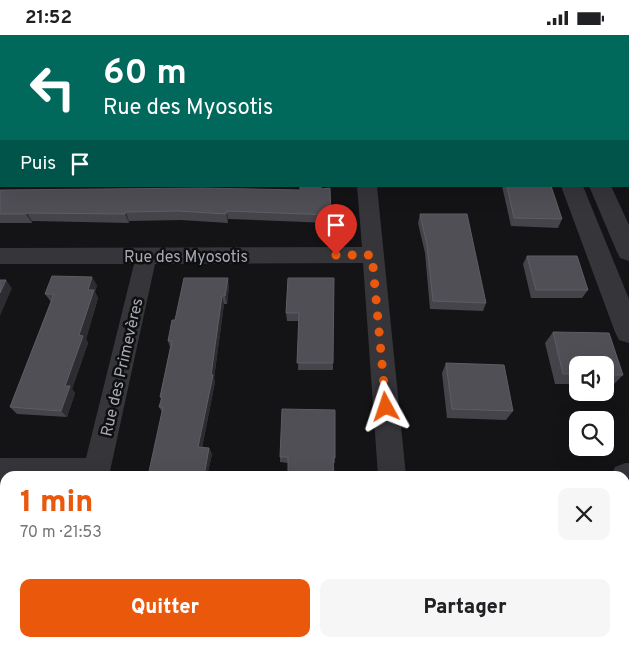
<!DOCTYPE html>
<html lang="fr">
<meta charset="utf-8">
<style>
body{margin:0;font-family:Overpass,sans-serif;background:#f6f6f6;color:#202124;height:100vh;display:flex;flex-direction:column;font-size:19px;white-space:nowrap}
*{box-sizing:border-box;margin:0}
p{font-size:16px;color:#757577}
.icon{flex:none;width:28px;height:28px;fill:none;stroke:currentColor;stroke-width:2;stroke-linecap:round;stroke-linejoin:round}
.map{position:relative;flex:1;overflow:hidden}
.panel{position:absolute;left:0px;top:436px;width:630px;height:176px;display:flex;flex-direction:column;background:#fff;border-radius:15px 15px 0 0;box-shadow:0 5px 20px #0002}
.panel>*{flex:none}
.hud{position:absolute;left:0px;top:0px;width:630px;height:152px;box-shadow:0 5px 20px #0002;background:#00695c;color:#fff;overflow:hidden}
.tools{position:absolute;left:569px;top:321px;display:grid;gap:10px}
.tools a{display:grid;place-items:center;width:45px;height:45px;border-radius:10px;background:#fff;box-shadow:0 5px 20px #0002;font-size:25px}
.pin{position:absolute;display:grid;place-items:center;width:42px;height:42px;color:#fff;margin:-51px -21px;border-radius:50% 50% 50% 0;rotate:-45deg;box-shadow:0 0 5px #0007}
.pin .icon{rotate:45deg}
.me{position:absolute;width:55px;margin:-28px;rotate:355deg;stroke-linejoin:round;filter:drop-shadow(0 0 4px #0008)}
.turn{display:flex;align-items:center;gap:18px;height:105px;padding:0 20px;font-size:22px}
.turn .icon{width:65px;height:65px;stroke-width:2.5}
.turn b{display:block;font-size:35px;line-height:42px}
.then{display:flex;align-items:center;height:48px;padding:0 20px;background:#0003;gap:10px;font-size:19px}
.round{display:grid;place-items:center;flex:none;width:52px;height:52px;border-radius:10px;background:#f6f6f6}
.head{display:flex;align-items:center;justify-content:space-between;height:85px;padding:0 20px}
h1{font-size:30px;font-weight:800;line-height:38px;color:#ea580c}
.button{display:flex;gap:10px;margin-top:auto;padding:10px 20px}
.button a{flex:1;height:58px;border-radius:10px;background:#ea580c;color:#fff;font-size:20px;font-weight:800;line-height:58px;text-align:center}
.button a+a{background:#f6f6f6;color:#202124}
.status{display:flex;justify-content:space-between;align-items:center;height:35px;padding:0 25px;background:#fff;direction:ltr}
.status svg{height:14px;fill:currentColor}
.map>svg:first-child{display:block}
.green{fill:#1e2520}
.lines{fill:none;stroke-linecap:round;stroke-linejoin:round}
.minor{fill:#35353a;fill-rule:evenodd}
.tertiary{fill:#35353a;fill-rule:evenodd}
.wall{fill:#45444a}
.shaded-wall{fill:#2d2c30}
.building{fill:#504f56;stroke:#5d5d64}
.route{stroke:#ea580c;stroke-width:9;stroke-dasharray:0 16.2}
.labels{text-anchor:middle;stroke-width:5;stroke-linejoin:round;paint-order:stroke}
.street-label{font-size:16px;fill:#a5a8b5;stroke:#0f0f10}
</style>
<div class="status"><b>21:52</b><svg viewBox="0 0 49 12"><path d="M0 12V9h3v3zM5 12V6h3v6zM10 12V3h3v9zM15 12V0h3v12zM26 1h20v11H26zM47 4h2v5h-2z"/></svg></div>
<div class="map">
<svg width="629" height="612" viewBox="0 0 629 612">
<rect width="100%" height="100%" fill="#141315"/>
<polygon class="green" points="0,446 5,446 5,608 50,608 49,612 0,612"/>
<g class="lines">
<g class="minor">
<rect x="168" y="0" width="18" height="1"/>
<rect x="0" y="53" width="1" height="10"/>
<polygon points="357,151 377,151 406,441 378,441 363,228 155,229 109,441 5,441 5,449 0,449 0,423 86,423 134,229 0,229 0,213 362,212"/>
<polygon points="625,428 629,428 629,456 625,456 625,441 611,441 615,432"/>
<polygon points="35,608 67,608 66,612 33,612"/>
<rect x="394" y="608" width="32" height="4"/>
</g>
<g class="tertiary">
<polygon points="561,151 583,151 629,264 629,308 619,305 615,297"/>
<polygon points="589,151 611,151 629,190 629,226 620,223 617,217"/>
</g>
</g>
<g class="wall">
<polygon points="76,0 90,0 88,1 80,1"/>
<polygon points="243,0 360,0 359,1 247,1"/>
<polygon points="406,0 452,0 454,1 407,1"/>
<polygon points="502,151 551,151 562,184 558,193 511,191"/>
<polygon points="321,154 331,180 330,188 228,184 228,188 181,185 129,186 129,188 32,186 32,188 0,188 0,155 300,155"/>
<polygon points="420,179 486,268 483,276 430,274 425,218 418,188"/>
<polygon points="527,221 588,255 582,263 531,263 523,229"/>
<polygon points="288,243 333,328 333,335 298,335 299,286 287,286 286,278"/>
<polygon points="97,250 95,257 98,263 86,304 88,308 72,354 75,358 67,382 17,379 10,372 51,267 45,259"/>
<polygon points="229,251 227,269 224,269 214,343 215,347 202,413 209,413 212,419 207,441 162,377 159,372 161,364 160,362 170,312 168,306 175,285"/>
<polygon points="553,297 623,340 613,350 605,350 605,330 578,330 578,349 555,349 545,308"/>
<polygon points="446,328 513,376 506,385 447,383 442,338"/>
<polygon points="280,422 335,423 335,428 288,428 280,427"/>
<rect x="625" y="497" width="4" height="50"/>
<polygon points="123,608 182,608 181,612"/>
<polygon points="483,608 560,608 560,612 484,612"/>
</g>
<g class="shaded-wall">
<polygon points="349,0 360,0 359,1 347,1"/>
<polygon points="227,176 228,184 228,188 226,179"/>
<polygon points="126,177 129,186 129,188 125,179"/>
<polygon points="27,178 32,186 32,188 26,179"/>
<polygon points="92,242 97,250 95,257 98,263 86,304 88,308 72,354 75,358 67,382 61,376 65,351 79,300 88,255"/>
<polygon points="228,243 229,251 227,269 225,261"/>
<polygon points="6,245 12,253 0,281 0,258"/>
<polygon points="222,261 224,269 214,343 215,347 201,418 198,412 211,340"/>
<polygon points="209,413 212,419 207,441 204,441"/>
<polygon points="178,608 182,608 181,612 177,611"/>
</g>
<g class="building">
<polygon points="276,0 349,0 347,1 280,1"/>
<polygon points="416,0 452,0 454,1 418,1"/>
<polygon points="300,151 321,151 321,154 330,153 331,180 227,176 226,179 178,176 126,177 125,179 27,178 26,179 0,179 0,155 203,153 300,155"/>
<polygon points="507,151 551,151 562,184 514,183"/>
<polygon points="420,179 467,179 486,268 433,266 427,210"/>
<polygon points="527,221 577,221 588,255 536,255"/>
<polygon points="52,241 92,242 88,255 94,255 79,300 83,301 65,351 70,351 61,376 10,372 54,259 45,259"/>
<polygon points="184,243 228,243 225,261 222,261 211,340 213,340 198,412 209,413 204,441 148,441 163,372 159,372 162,362 160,362 172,306 168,306 172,285 175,285"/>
<polygon points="288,243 334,243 333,328 297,328 299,278 286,278"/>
<polygon points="0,245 6,245 0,258"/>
<polygon points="553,297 609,298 623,340 605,340 605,330 578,330 578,339 563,339"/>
<polygon points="446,328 504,330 513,376 452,374"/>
<polygon points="282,374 335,375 335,423 333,423 334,441 288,441 288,422 280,422"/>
<rect x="625" y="497" width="4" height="46"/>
<polygon points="133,608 178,608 177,611"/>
<rect x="282" y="608" width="53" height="4"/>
<rect x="490" y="608" width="70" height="4"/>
</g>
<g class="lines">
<polyline class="route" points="336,220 372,220 386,372"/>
</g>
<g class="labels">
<g class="street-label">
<text x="186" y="227">Rue des Myosotis</text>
<text transform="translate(121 332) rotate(-77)" y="6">Rue des Primevères</text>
</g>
</g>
</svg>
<div class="tools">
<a><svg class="icon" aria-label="sound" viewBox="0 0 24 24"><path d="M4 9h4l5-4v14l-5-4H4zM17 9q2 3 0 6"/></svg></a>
<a><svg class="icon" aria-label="search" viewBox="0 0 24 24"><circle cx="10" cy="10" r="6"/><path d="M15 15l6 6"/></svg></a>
</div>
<div class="pin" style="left:336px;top:220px;background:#d93025"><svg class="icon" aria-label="arrive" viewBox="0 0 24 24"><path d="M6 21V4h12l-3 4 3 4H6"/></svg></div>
<svg class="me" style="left:386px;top:372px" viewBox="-20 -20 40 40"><path d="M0-17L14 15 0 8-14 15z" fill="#ea580c" stroke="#fff" stroke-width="4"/></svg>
<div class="hud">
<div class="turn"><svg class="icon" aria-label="left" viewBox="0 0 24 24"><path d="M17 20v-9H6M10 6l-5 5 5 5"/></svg><div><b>60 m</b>Rue des Myosotis</div></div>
<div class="then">Puis<svg class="icon" aria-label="arrive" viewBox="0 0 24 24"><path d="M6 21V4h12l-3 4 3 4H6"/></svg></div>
</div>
<section class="panel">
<div class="head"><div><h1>1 min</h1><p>70 m · 21:53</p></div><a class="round"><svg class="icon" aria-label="close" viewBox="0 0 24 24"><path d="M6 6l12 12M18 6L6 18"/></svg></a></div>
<div class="button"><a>Quitter</a><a>Partager</a></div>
</section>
</div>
